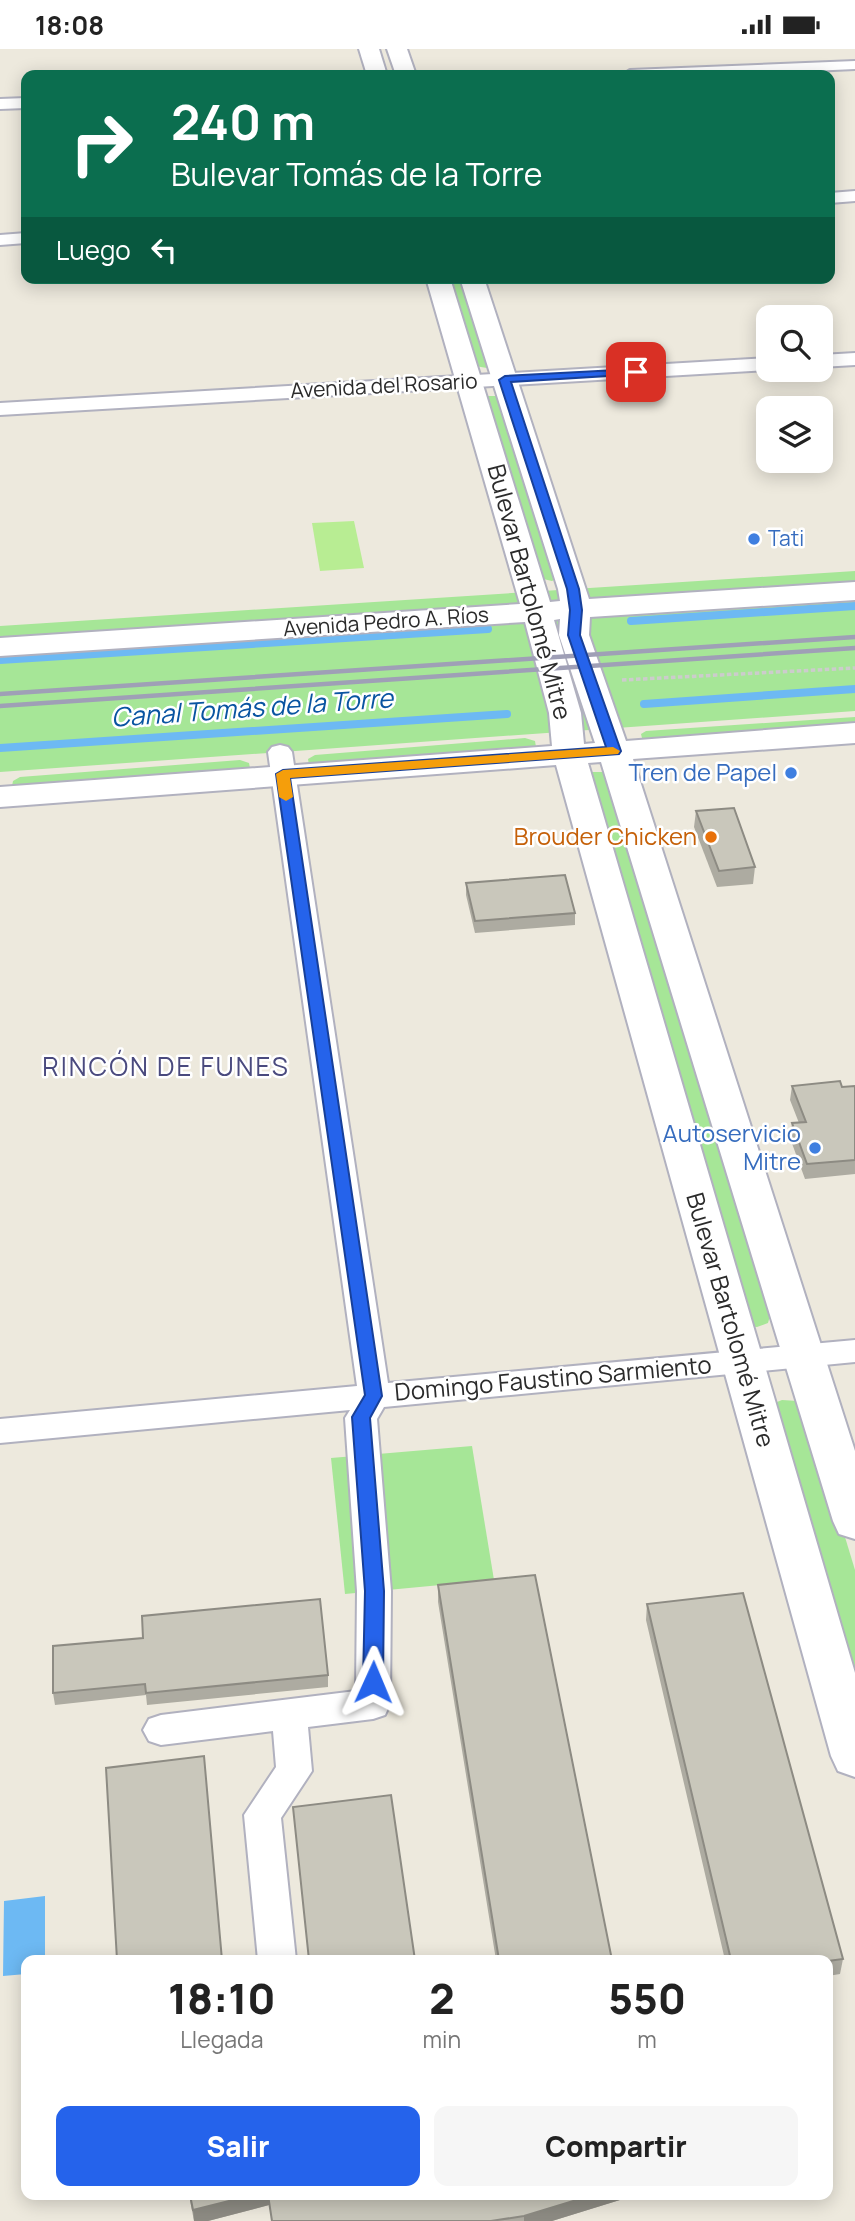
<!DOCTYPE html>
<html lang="es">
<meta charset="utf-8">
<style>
body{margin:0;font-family:Manrope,sans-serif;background:#f6f6f6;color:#222;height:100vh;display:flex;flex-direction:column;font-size:26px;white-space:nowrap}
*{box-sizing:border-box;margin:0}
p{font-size:23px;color:#767676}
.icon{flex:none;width:38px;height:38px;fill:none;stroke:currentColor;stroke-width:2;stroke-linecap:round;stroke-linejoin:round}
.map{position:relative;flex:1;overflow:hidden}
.details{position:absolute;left:21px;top:1906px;width:812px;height:245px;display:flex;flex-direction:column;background:#fff;border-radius:14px;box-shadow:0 4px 18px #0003}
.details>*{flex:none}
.banner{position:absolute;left:21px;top:21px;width:814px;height:214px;border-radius:14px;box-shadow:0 4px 18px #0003;background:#0b6e4f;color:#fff;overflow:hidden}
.controls{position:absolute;left:756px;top:256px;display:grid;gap:14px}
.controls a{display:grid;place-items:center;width:77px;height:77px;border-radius:14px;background:#fff;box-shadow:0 4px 18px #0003;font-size:35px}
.pin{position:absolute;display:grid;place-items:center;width:60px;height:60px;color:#fff;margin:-30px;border-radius:14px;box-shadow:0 4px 10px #0006}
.me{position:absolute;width:77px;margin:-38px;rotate:1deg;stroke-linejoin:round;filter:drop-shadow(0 0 5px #0008)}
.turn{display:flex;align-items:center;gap:24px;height:147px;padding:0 35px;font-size:32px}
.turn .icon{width:91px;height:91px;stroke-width:2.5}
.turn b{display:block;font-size:49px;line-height:60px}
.then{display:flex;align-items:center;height:66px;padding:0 35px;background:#0003;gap:14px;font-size:26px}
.eta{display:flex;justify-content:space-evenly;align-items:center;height:119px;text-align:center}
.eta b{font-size:42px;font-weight:800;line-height:49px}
.button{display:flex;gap:14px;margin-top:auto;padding:14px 35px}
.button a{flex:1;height:80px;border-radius:14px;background:#2563eb;color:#fff;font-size:28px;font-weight:800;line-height:80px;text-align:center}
.button a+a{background:#f6f6f6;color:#222}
.status{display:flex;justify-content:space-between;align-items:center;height:49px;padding:0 35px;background:#fff;direction:ltr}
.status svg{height:19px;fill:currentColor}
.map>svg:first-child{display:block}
.green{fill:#a6e697}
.pitch{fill:#b8ed93}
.water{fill:#6db9f3}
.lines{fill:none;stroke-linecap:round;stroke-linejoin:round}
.stream{stroke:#6db9f3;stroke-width:8}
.street-casing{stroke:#b1b1bf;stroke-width:4}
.secondary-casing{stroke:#b1b1bf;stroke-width:4}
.path{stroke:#ccc;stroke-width:3.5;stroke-dasharray:4.5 2.5;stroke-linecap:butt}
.street{fill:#fff;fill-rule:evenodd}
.secondary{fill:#fff;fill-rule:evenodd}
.rail{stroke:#9f9fb6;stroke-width:4.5}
.wall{fill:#adaba1}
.shaded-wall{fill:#8d8b83}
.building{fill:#c9c7bb;stroke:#8d8b83;stroke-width:2}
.route{fill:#2563eb;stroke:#184099;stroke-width:2}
.slow{fill:#f59e0b}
.shop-dot{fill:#3f7fe0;stroke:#fff;stroke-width:2.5}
.food-dot{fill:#e8710a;stroke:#fff;stroke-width:2.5}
.labels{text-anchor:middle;stroke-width:5;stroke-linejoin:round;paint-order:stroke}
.far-street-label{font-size:21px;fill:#2b2b2b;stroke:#fff}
.far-shop-label{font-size:21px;fill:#366cbe;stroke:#fff;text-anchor:start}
.street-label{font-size:24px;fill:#2b2b2b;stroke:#fff}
.shop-label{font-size:24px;fill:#366cbe;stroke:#fff;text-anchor:end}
.food-label{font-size:24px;fill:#c56008;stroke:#fff;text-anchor:end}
.water-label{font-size:26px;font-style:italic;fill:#0954a1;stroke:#fff}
.neighbourhood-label{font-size:26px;letter-spacing:2px;fill:#4a4a7e;stroke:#fff}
</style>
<div class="status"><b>18:08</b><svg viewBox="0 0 49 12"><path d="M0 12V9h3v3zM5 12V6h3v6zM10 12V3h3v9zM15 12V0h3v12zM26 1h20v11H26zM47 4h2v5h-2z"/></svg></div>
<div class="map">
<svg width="855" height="2172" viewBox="0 0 855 2172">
<rect width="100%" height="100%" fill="#ede9dd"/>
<g class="green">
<polygon points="448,229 467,229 492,316 487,319 475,317"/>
<polygon points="488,347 502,347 558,529 552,532 539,529 485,350"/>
<polygon points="855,522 855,662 0,723 0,577"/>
<polygon points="855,668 855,678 648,693 642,689 641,685 646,682"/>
<polygon points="525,689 535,692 536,698 309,716 308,710 315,706"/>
<polygon points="240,711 249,714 250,719 242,722 18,740 12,737 13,732 20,728"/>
<polygon points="592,723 604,723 771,1263 768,1274 757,1278 746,1277 587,725"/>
<polygon points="782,1351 798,1352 807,1363 855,1521 855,1665 772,1355"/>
<polygon points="472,1397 494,1531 345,1545 331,1409"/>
</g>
<polygon class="pitch" points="354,472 364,519 320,522 312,474"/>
<polygon class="water" points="45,1847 45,1911 26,1911 26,1925 3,1927 4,1852"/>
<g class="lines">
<g class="stream">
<polyline points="631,572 855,557"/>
<polyline points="0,611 488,580"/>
<polyline points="644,655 855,640"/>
<polyline points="0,699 507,665"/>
</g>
<defs>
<g id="street">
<polygon points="855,12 855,20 726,26 622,26 630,21"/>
<polygon points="26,49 26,59 0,60 0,50"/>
<polygon points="855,142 855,152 830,154 830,144"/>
<polygon points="26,184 26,194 0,196 0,186"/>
<polygon points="855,304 855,316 821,318 821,306"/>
<polygon points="768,309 768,321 0,366 0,354"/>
<polygon points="280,696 288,698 292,703 388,1334 855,1291 855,1313 384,1358 377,1370 391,1542 390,1655 385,1666 373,1670 308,1678 312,1722 281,1769 296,1911 258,1911 244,1766 276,1718 273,1682 161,1696 149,1692 143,1681 149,1670 161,1666 356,1642 357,1542 345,1369 350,1361 0,1394 0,1370 357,1337 268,703 272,698"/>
</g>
<g id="secondary">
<polygon points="359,0 379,0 387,26 367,26"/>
<polygon points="387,0 407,0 416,26 396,26"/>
<path d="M426,229H450L550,553L560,552L558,540L460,229H484L589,550L855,533V551L590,568L589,586L626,692L855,674V694L633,710L855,1402V1490L839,1485L833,1472L601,713L588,714L855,1624V1728L838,1722L831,1707L556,716L0,758V738L552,697L549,664L525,573L0,607V589L520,555ZM560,570L559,586L595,694L584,695L581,664L554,571Z"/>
</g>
</defs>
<use href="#street" class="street-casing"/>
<use href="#secondary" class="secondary-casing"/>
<polyline class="path" points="622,631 855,619"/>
<use href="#street" class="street"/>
<use href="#secondary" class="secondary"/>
<g class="rail">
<polyline points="0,645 855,588"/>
<polyline points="0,657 855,599"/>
</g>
</g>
<g class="wall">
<polygon points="696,762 755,818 753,835 717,838 694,778"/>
<polygon points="466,834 575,864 575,876 475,884 466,846"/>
<polygon points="792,1037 842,1038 855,1037 855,1125 805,1130 790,1089 792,1074 799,1074 790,1051"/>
<polygon points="438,1536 612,1911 496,1911 438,1553"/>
<polygon points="647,1555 843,1910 840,1925 828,1927 828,1911 725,1911 646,1571"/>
<polygon points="53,1597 328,1626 328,1638 147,1656 146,1646 55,1656 53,1644"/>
<polygon points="189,2146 636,2146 552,2172 272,2172 269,2156 208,2172 194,2172"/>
</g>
<g class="shaded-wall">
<polygon points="253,2146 268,2146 269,2156 208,2172 194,2172 193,2161"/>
<polygon points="593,2146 636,2146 552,2172 524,2172 524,2167"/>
</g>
<g class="building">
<polygon points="734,759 755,818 719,822 696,762"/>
<polygon points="565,826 575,864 475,872 466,834"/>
<polygon points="840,1032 842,1038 855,1037 855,1111 807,1115 792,1074 806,1073 792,1037"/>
<polygon points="535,1526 612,1911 499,1911 438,1536"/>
<polygon points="743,1544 843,1910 828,1912 731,1911 647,1555"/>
<polygon points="320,1550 328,1626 146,1644 145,1635 53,1644 53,1597 143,1589 142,1567"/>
<polygon points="204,1707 222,1911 117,1911 106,1719"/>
<polygon points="391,1746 415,1911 309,1911 293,1758"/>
<polygon points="190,2146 253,2146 193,2161"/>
<polygon points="268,2146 593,2146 524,2167 491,2172 272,2172"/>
</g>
<polygon class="route" points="636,320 640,321 640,325 511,333 579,540 582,561 580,586 621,702 619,705 290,729 382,1347 370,1369 384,1542 383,1633 380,1639 373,1641 366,1639 363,1633 365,1542 352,1368 365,1346 276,725 283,721 606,698 568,586 570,561 567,540 499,331 505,327"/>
<polygon class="slow" points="613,698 620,702 618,705 290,729 293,748 286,752 279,748 276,725 283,721"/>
<g class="shop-dot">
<circle cx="754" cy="490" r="7"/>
<circle cx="791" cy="724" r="7"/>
<circle cx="815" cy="1099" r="7"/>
</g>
<circle class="food-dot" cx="711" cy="788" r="7"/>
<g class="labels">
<g class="far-street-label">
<text transform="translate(384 337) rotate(-3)" y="7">Avenida del Rosario</text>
<text transform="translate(386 573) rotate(-4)" y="7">Avenida Pedro A. Ríos</text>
</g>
<g class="far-shop-label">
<text x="768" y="497">Tati</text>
</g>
<g class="street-label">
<text transform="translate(529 543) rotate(75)" y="8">Bulevar Bartolomé Mitre</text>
<text transform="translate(730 1271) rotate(74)" y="8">Bulevar Bartolomé Mitre</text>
<text transform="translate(553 1330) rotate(-5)" y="8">Domingo Faustino Sarmiento</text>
</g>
<g class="shop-label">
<text x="777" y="732">Tren de Papel</text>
<text x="801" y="1093">Autoservicio<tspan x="801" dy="28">Mitre</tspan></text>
</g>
<g class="food-label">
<text x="697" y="796">Brouder Chicken</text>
</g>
<g class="water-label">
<text transform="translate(252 659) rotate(-4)" y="9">Canal Tomás de la Torre</text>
</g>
<g class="neighbourhood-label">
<text x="166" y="1027">RINCÓN DE FUNES</text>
</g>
</g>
</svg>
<div class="controls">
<a><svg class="icon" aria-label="search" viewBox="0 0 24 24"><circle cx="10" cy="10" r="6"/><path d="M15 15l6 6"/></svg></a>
<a><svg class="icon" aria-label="layers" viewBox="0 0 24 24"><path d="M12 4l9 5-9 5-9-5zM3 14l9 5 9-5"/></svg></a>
</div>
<div class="pin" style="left:636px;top:323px;background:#d93025"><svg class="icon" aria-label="arrive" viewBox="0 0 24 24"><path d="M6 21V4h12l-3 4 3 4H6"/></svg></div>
<svg class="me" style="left:373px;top:1633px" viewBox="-20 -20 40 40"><path d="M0-17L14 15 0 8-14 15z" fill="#2563eb" stroke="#fff" stroke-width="4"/></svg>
<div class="banner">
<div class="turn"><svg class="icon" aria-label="right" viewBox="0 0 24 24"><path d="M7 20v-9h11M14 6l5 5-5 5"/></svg><div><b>240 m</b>Bulevar Tomás de la Torre</div></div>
<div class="then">Luego<svg class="icon" aria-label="left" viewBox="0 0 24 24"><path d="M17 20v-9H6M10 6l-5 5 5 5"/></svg></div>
</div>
<section class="details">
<div class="eta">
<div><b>18:10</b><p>Llegada</p></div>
<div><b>2</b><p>min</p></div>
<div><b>550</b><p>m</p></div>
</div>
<div class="button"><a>Salir</a><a>Compartir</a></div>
</section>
</div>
